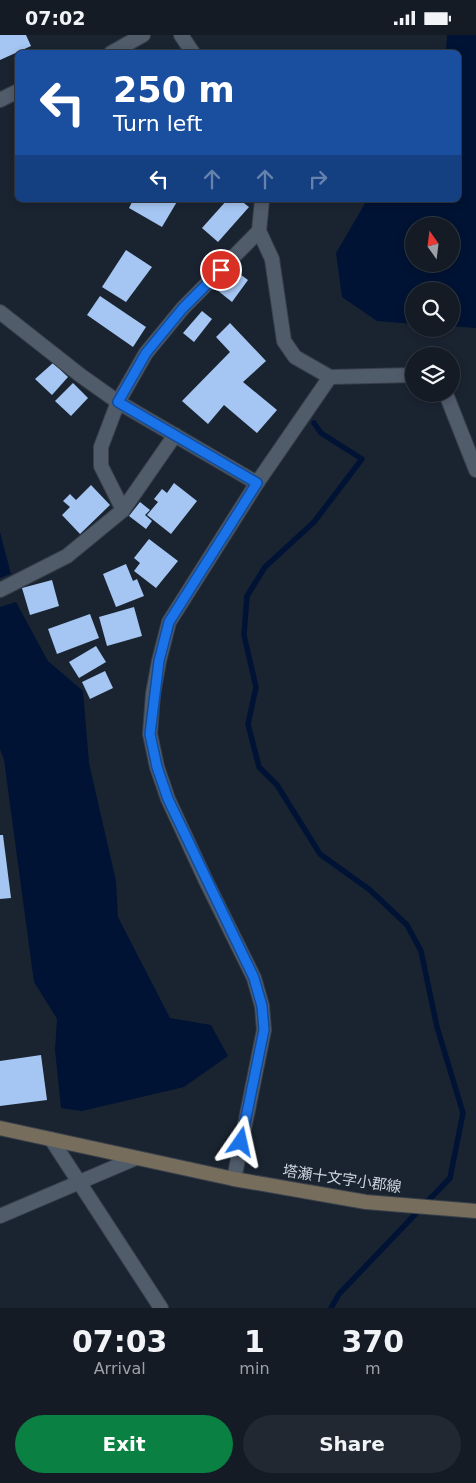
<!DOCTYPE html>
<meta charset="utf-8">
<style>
body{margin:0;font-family:"DejaVu Sans","Noto Sans JP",sans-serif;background:#212832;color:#f1f3f6;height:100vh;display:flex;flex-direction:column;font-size:19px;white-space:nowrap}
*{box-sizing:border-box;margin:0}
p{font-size:16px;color:#9da1a7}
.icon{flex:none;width:28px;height:28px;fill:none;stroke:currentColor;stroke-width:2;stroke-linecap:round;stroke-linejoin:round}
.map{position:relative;height:1273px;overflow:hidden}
.side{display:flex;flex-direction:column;background:#141b25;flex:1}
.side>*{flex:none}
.guide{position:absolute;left:15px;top:15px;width:446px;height:152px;border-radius:8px;box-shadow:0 2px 8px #0003,0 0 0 1px #333942;background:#1a4fa0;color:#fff;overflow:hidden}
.needle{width:32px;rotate:346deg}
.controls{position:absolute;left:405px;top:182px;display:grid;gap:10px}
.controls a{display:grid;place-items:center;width:55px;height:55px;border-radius:50%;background:#141b25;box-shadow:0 2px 8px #0003,0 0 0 1px #333942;font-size:25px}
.pin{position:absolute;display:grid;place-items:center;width:42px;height:42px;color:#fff;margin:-21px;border:2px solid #fff;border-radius:50%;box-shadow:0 1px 5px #0007}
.me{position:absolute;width:55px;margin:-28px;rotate:11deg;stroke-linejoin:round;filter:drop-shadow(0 0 4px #0008)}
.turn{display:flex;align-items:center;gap:18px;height:105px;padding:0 15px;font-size:22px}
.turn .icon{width:65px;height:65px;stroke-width:2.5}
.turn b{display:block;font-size:35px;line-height:42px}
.lanes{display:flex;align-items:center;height:48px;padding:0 15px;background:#0003;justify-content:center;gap:25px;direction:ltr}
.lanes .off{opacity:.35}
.eta{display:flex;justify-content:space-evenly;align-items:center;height:85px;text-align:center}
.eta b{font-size:30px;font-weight:700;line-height:35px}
.action{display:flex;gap:10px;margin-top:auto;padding:10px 15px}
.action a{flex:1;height:58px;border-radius:30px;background:#0b8043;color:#fff;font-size:20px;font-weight:700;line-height:58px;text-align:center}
.action a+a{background:#212832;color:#f1f3f6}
.status{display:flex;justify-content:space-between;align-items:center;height:35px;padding:0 25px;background:#141b25;direction:ltr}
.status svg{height:14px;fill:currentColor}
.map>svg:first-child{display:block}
.water{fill:#001334;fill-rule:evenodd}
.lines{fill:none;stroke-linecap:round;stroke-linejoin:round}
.stream{stroke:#001334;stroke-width:5.5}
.building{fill:#a5c5f2}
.minor-casing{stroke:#39404b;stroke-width:16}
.secondary-casing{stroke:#39404b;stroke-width:16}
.minor{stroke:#515c6b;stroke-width:14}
.secondary{stroke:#766d5c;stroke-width:14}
.route-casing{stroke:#114b97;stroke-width:12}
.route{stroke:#1a73e8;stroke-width:9}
.labels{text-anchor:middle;stroke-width:5;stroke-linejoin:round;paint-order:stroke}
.street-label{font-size:15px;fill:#ccd3dc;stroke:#1a2431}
</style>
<div class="status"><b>07:02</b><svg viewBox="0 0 49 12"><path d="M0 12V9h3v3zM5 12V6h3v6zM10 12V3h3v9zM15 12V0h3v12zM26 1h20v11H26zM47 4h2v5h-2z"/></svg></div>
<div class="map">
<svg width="476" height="1273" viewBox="0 0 476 1273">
<rect width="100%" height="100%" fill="#1a2431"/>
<g class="water">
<path d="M447,0H476V293L451,291V256H414V289L377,286L342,262L336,218L367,165H459V18L446,17ZM414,191H451V229H414Z"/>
<polygon points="0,497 11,539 0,543"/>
<polygon points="16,567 48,626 83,656 89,728 116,846 118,882 170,983 211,990 228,1021 184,1052 82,1076 61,1073 55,1015 57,984 34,947 4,725 0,714 0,572"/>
</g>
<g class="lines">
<polyline class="stream" points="314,388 321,398 362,424 314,487 265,532 247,561 244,600 256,652 248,689 259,732 277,750 320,819 370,855 407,890 421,916 437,992 463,1078 450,1143 339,1259 331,1273"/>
</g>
<g class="building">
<polygon points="0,0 26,0 31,11 0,25"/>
<polygon points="133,165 178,165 162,192 129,173"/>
<polygon points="227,165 240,165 249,172 218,207 202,193"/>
<polygon points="126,215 152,232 126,267 102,252"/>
<polygon points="233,234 248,245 232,267 217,255"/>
<polygon points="100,261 146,292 133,312 87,280"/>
<polygon points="202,276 212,284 194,307 183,298"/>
<polygon points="230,288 266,326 243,347 277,375 257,398 224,370 208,389 182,366 230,317 216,302"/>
<polygon points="53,328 68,342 52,360 35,344"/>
<polygon points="73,348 88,363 71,381 55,366"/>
<polygon points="174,448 197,466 171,499 147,480 158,467 154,464 162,454 167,458"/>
<polygon points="91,450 110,470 80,499 62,480 70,472 63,466 70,459 76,465"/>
<polygon points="140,467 150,475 145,480 152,486 146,494 129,481"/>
<polygon points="149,504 178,526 156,553 134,536 140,528 134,523"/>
<polygon points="126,529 133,546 137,544 144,561 116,572 103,539"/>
<polygon points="52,545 59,571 30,580 22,553"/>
<polygon points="134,572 142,601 107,611 99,582"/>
<polygon points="90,579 99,603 57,619 48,594"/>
<polygon points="96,611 106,627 79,643 69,627"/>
<polygon points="105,636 113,653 90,664 82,647"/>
<polygon points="0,800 3,800 11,863 0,864"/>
<polygon points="41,1020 47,1065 0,1071 0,1026"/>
</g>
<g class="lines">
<defs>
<g id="minor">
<polyline points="181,0 193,18"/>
<polyline points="111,18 143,0"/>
<polyline points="0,65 18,56"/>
<polyline points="259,196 272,224 284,306 295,322 330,342 414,340"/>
<polyline points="0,277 80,340 118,367 257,448"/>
<polyline points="446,359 476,435"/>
<polyline points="123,475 101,431 101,412 118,367 146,318 183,273 259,196 262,165"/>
<polyline points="0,555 67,521 123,475 175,400"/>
<polyline points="51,1104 161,1273"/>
<polyline points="234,1144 264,995 262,971 254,943 206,846 168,764 157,732 150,699 153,659 159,626 169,587 257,448 330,342"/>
<polyline points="0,1181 136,1123"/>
</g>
<polyline id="secondary" points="0,1093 234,1144 366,1167 476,1176"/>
</defs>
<use href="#minor" class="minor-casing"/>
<use href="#secondary" class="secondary-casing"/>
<use href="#minor" class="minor"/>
<use href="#secondary" class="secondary"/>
</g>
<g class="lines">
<defs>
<polyline id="route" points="221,235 183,273 146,318 118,367 257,448 169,587 159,626 150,699 157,732 168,764 254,943 262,971 264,995 241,1107"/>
</defs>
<use href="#route" class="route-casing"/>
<use href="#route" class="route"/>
</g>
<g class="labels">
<g class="street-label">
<text transform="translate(342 1144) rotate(8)" y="5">塔瀬十文字小郡線</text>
</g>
</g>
</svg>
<div class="controls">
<a><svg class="needle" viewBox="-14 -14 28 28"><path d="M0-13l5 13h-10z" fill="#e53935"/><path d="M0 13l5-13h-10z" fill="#9da1a7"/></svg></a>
<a><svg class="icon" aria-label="search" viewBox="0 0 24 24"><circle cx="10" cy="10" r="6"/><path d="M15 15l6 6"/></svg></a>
<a><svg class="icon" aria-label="layers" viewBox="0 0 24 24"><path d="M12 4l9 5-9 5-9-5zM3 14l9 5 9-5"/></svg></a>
</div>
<div class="pin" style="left:221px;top:235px;background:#d93025"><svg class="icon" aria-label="arrive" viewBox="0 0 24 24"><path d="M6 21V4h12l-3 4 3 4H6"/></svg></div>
<svg class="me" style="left:241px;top:1107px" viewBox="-20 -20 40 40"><path d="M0-17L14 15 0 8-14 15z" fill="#1a73e8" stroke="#fff" stroke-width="4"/></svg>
<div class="guide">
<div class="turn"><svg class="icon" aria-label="left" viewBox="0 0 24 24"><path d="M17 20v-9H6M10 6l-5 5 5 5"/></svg><div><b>250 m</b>Turn left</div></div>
<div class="lanes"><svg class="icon" aria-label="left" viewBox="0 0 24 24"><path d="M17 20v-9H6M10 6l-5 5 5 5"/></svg><svg class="icon off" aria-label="ahead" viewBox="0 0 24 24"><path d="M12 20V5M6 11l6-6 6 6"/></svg><svg class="icon off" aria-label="ahead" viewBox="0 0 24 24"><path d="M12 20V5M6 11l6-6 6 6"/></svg><svg class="icon off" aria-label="right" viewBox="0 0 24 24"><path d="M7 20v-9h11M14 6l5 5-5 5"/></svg></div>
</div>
</div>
<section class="side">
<div class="eta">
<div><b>07:03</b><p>Arrival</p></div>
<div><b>1</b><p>min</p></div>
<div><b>370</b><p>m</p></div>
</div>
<div class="action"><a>Exit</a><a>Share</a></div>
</section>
